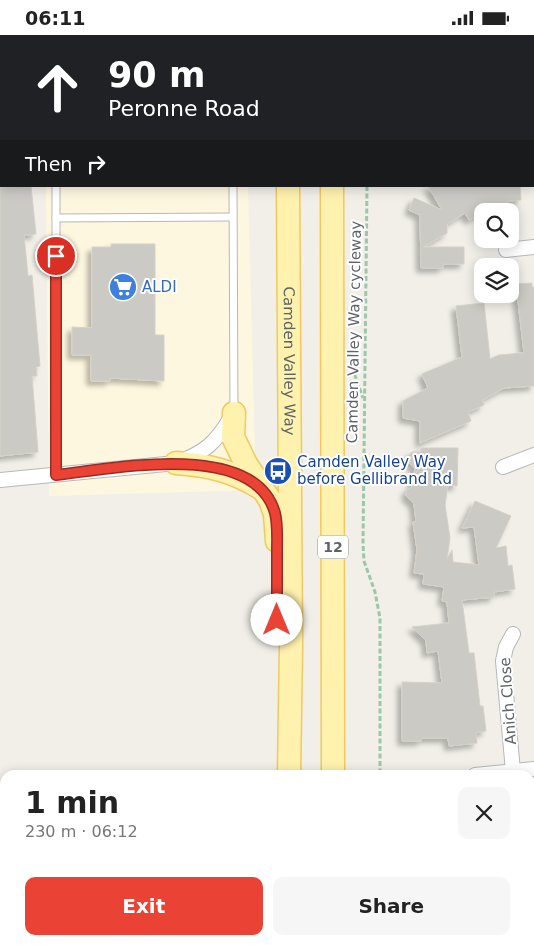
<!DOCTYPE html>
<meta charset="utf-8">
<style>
body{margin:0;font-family:"DejaVu Sans",sans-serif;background:#f6f6f6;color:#222;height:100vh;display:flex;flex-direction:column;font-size:19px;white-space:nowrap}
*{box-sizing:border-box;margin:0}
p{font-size:16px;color:#767676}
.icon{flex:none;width:28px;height:28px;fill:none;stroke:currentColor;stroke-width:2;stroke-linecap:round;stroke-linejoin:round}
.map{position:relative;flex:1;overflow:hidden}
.sheet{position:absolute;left:0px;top:735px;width:535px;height:175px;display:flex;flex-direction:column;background:#fff;border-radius:15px 15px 0 0;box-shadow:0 2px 12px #0003}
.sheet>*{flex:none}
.guide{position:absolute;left:0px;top:0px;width:535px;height:152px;box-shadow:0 2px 12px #0003;background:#202124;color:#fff;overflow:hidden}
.controls{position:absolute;left:474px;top:168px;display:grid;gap:10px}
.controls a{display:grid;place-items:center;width:45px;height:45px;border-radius:10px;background:#fff;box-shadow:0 2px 12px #0003;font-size:25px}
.pin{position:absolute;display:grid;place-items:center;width:42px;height:42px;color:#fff;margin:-21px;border:2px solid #fff;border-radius:50%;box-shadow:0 1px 5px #0007}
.me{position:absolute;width:55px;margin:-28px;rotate:0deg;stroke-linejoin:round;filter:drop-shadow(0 0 4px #0008)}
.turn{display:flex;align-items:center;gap:18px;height:105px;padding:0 25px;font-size:22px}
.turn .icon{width:65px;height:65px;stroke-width:2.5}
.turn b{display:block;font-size:35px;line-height:42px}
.then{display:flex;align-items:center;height:48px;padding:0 25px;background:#0003;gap:10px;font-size:19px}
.round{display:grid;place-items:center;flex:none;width:52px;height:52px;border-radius:10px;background:#f6f6f6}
.summary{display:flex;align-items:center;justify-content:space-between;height:85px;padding:0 25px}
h1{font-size:30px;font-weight:600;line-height:38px}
.action{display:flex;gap:10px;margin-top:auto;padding:10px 25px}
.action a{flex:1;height:58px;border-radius:10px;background:#ea4335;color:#fff;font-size:20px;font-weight:600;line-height:58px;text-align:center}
.action a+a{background:#f6f6f6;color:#222}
.status{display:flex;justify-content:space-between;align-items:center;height:35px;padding:0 25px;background:#fff;direction:ltr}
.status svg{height:14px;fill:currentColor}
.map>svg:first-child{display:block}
.commercial{fill:#fef7e0}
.building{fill:#cccac5;stroke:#d6d1c6;filter:url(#shadow)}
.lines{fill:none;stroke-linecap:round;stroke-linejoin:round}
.service-casing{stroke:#b5b8bc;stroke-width:9}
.minor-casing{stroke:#b5b8bc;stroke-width:16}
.primary-casing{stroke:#f2c960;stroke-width:25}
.path{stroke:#9cc7a9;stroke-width:3;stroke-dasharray:5 2.5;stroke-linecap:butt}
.service{stroke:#fff;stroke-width:7}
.minor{stroke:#fff;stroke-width:14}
.primary{stroke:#fff2af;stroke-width:22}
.route-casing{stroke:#982c22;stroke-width:12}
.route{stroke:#ea4335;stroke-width:9}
.labels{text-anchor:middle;stroke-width:4;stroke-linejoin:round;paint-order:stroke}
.shield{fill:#fff;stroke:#8f9295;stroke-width:1}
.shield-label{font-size:14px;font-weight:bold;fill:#5f6368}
.shop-label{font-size:15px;fill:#366cbe;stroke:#fff;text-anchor:start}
.street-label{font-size:15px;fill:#5f6368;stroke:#fff}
.transit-label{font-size:15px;fill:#164399;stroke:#fff;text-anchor:start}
</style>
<div class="status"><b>06:11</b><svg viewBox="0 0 49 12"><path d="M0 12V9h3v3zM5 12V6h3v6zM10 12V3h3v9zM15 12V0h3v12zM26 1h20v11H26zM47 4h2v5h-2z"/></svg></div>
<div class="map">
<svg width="534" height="910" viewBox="0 0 534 910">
<defs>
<filter id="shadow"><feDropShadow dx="-4.5" dy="4.5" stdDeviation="2.5" flood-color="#0004"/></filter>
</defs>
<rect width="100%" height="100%" fill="#f1efe8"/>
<polygon class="commercial" points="46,151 248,151 256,455 49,461"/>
<g class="building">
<polygon points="0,151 31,151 36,199 24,200 28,241 32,240 40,331 36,332 37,341 32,341 38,417 0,421"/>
<polygon points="428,151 520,151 521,165 507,166 507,171 482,174 482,178 469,185 465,178 447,189 447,198 423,212 464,212 464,229 443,229 443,233 421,233 420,180 409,175 414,163 442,175"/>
<polygon points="111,209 155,209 155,300 164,300 164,346 110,343 110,346 91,346 91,320 72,320 72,292 92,293 92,212 111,212"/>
<polygon points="532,248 532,252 534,252 534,351 504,353 482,365 484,370 468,377 471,386 420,408 420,386 403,383 403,366 428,353 422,339 462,322 456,271 484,268 490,324 499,320 524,318 516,249"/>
<polygon points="421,413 458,413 457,451 448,450 445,470 450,503 447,524 452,515 453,527 479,530 474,492 462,493 475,466 511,481 496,513 506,511 508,531 512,530 515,554 494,557 494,562 462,565 469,618 474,618 480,671 483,671 486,696 476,697 477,708 449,711 448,703 422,703 421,706 402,706 402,647 442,648 438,616 427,618 426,606 412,592 449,588 447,567 442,566 444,552 423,549 424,539 414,538 417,515 413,487 416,487 414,469 406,461 407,455 412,452 415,433 408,427 408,421 412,417 421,417"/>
</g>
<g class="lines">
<defs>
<g id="service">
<polyline points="80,0 80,1"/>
<polyline points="151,0 151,1"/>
<polyline points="234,0 234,1"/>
<polyline points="58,1 58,0"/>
<polyline points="233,151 234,376"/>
<polyline points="56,183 232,182"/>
<polyline points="56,440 56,151"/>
</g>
<g id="minor">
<polyline points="506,215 534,212"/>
<polyline points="503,432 534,420"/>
<path d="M0,445L176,428C204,418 216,408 231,382"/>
<polyline points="513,736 503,626 506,612 513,599"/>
<polyline points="475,740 534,734"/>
</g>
<g id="primary">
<polyline points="276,0 277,1"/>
<polyline points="330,0 330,1"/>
<path id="s1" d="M288,151L291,611L289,740"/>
<polyline points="332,151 333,740"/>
<polyline points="234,378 233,402 246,429 270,465 275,479 277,506"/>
<path d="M176,428C208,430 232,436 259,452"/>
<polyline points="286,910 287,905"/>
<polyline points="333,910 333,905"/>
</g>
</defs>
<use href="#service" class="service-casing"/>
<use href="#minor" class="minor-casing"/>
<use href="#primary" class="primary-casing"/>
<g class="path">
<polyline points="367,1 367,0"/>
<polyline points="367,151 363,509 364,526 375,557 380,583 380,740"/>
<polyline points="352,332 363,363"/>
<polyline points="379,910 379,905"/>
</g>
<use href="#service" class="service"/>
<use href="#minor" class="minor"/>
<use href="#primary" class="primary"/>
</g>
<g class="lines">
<defs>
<path id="route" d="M56,221V440C112,434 254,404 275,478C278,490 277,504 277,516C277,539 277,562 277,585"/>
</defs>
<use href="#route" class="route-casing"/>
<use href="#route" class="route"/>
</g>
<defs>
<symbol id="supermarket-disc" viewBox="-11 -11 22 22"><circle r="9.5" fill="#3f7fe0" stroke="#fff"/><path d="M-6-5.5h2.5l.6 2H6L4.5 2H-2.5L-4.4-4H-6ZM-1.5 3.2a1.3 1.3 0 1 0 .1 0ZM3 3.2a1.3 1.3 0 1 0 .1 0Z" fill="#fff"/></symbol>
<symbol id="bus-disc" viewBox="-11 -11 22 22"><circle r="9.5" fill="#1a4fb4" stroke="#fff"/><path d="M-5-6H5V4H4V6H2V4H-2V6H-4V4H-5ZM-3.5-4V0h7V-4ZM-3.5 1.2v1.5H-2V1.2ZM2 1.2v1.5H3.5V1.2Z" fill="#fff"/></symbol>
</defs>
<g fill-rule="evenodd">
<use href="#supermarket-disc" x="107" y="236" width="32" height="32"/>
<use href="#bus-disc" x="262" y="420" width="32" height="32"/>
</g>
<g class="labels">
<rect class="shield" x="318" y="500.5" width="30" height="23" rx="4"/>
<g class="shield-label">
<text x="333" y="517">12</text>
</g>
<g class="shop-label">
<text x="142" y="257">ALDI</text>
</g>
<g class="street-label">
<text transform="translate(354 297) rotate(-89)" y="5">Camden Valley Way cycleway</text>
<text dy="5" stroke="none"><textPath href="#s1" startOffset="175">Camden Valley Way</textPath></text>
<text transform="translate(508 666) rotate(-94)" y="5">Anich Close</text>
</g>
<g class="transit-label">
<text x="297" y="432">Camden Valley Way<tspan x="297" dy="17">before Gellibrand Rd</tspan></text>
</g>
</g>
</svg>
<div class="controls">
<a><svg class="icon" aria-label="search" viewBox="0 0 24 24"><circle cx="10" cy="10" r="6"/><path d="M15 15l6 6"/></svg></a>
<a><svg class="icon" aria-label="layers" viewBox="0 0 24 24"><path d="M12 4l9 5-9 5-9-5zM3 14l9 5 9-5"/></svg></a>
</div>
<div class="pin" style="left:56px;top:221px;background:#d93025"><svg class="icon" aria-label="arrive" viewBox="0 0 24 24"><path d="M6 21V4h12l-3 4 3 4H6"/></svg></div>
<svg class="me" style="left:277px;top:585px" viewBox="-20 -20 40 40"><circle r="19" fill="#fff"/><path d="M0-13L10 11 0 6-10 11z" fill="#ea4335"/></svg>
<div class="guide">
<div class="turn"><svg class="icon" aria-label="ahead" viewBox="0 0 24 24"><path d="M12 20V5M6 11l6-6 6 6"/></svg><div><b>90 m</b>Peronne Road</div></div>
<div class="then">Then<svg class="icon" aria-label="right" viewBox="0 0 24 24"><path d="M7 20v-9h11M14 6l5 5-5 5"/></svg></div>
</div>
<section class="sheet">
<div class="summary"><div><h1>1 min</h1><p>230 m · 06:12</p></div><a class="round"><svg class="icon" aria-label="close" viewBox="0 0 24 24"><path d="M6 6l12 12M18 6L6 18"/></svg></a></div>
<div class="action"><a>Exit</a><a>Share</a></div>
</section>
</div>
